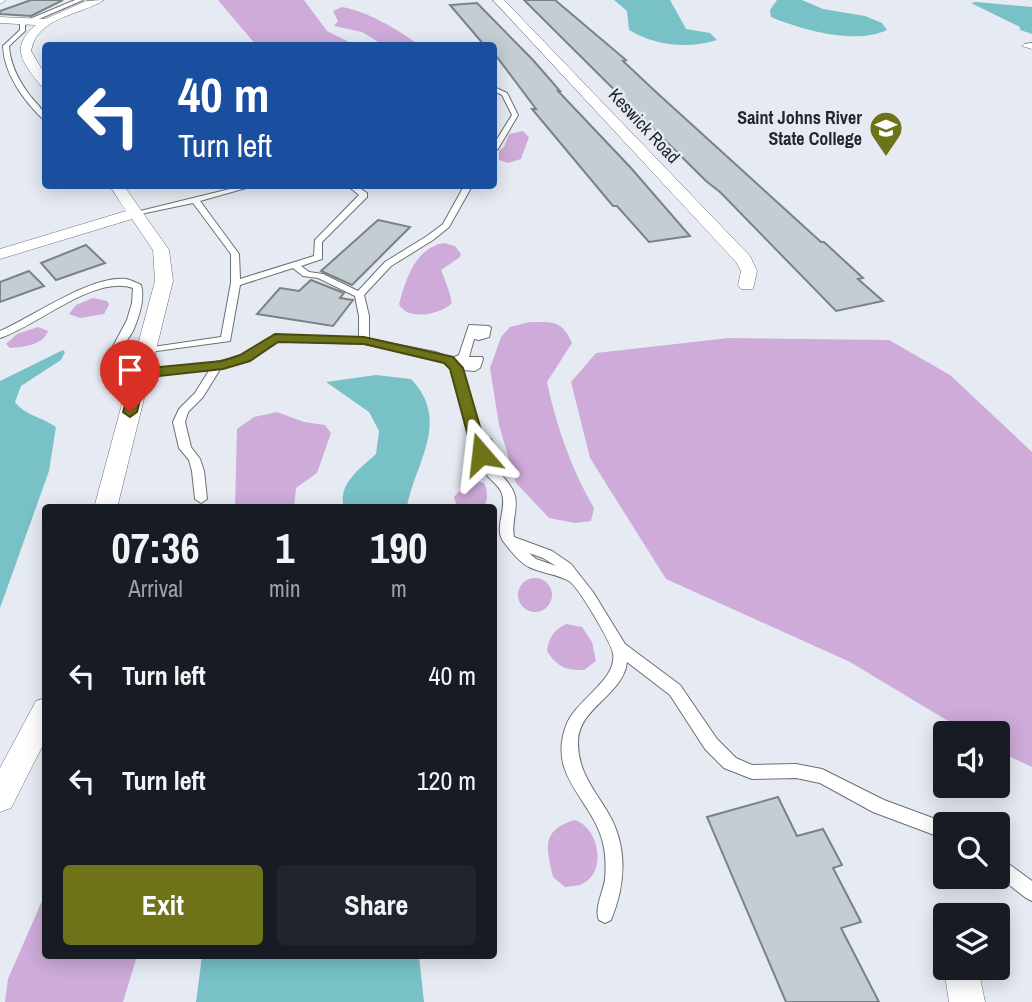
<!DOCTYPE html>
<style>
body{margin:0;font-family:"Archivo Narrow",sans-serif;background:#20242c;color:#f1f3f6;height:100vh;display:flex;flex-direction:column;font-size:26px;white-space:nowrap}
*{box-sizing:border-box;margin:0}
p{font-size:23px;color:#9ea1a6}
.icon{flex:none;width:38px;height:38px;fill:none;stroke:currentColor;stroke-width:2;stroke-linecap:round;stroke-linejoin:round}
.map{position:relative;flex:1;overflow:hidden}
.details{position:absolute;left:42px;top:504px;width:455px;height:455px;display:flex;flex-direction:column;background:#171b24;border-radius:7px;box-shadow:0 4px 18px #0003}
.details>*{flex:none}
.banner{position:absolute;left:42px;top:42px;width:455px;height:147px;border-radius:7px;box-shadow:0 4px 18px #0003;background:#1a4fa0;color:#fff;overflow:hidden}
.tools{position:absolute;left:933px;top:721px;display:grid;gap:14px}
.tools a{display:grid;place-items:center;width:77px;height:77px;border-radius:7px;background:#171b24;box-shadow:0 4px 18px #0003;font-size:35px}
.pin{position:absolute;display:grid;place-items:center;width:60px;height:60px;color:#fff;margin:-72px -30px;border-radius:50% 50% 50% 0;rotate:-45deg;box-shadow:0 0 7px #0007}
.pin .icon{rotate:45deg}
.me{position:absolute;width:77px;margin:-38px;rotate:343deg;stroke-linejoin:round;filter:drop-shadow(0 0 5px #0008)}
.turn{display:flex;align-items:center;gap:24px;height:147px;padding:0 21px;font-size:32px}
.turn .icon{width:91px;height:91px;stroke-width:2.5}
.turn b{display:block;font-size:49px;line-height:60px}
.eta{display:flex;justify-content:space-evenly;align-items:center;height:119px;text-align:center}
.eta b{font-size:42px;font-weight:700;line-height:49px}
.cta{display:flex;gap:14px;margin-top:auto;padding:14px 21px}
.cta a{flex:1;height:80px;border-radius:7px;background:#6e7218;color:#fff;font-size:28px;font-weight:700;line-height:80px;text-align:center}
.cta a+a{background:#20242c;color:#f1f3f6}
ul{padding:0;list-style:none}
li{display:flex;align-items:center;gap:21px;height:105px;padding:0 21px}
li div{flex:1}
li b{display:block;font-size:26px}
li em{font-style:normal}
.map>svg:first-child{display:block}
.green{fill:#ceabd9}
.water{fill:#78c1c6}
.building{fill:#c4ced2;stroke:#7a8287;stroke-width:2}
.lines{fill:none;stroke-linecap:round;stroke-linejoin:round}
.lane-casing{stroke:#6b7077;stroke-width:2}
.street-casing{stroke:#6b7077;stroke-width:1}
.lane{fill:#fff;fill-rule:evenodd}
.street{fill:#fff;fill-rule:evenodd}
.route{fill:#6e7218;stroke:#484a10;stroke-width:2}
.labels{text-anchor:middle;stroke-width:5;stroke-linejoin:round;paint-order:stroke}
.far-poi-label{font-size:18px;font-weight:bold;fill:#242629;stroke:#e6ebf3;text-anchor:end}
.far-street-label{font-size:18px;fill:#242629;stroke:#e6ebf3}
</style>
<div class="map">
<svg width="1032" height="1002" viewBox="0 0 1032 1002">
<rect width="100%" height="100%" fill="#e6ebf3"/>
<g class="green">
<polygon points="218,0 304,0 327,31 355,45 256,45"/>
<path d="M342,7C369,12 397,29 419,45H383L362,32L334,26L338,21L333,11Z"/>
<polygon points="523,131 529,137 521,159 508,163 499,160 499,151 504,147 509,134"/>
<path d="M444,243L455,246L461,254L460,257L441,270C444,278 453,298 451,304C439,315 407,321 399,304C406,279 415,248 444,243Z"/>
<polygon points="93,298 107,301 109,305 104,314 80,318 69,314 76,305"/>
<path d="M530,322C553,322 562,320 572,343L547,382C556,425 572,471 594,508L591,521L575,523L549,518L516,483L499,425L490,368L501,337L510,327Z"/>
<path d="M38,327L48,331C43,345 24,347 10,348L6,344L17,334Z"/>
<polygon points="729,338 889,340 950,375 1032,452 1032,767 998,751 998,733 968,733 850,662 666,579 590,458 571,382 596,353"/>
<polygon points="277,412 304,422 325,425 331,433 317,473 296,488 294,507 235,507 237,429 254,417"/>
<path d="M470,479L484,483C488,491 488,499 484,507H457L454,497Z"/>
<circle cx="535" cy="595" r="17"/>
<path d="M566,624L582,627L592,642L596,661L584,670C566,671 556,666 547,651C549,637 553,631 566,624Z"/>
<path d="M574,820C599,826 608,873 582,884C578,886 570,886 565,887L553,877C547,848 540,831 574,820Z"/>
<polygon points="45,894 46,956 137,956 123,1002 5,1002 8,979"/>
</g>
<g class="water">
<path d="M614,0H670L686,29L710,33L717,40C688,49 656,46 629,30L627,11Z"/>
<path d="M777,0H802L823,9L865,16L882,23L887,30C856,45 802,30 771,17L770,10Z"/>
<polygon points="976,2 1032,7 1032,34 1020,30 1020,27 971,3"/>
<path d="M63,350L65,352L61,360L21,386L15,402C26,416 42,417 56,427L49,471L0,608V381Z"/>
<path d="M376,375L411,379C451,421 416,461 407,507H344C337,484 361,468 376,454L379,431L369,412L326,382Z"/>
<polygon points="202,956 419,956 424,1002 196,1002"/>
</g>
<g class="building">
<polygon points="31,0 63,0 31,16 0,14 0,11"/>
<polygon points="524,0 555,0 626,60 623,61 656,92 821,242 824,242 863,278 858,279 883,301 836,311 720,192 706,181"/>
<polygon points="477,3 533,60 560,91 558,91 631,168 690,236 649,242 617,206 613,206 532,109 536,109 494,53 494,46 485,46 450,5"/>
<polygon points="378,220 410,227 352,285 321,271"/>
<polygon points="86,245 105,263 56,280 41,263"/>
<polygon points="29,271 44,286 0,302 0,282"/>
<polygon points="311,280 344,293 340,298 353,300 333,326 257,314 280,288 299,291"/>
<polygon points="778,797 797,836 823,829 842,865 833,868 861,922 841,928 879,1002 786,1002 707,817"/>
</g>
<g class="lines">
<defs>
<g id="lane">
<path d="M75,0H83L25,25V31L9,46C10,64 18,79 28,93C34,102 46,110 46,121L44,120C24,101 4,74 3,46L20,30V23Z"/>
<polygon points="494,87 507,93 518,115 498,149 494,151 494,144 512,115 502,95 494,91"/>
<path d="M242,186H253L200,201L239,254L240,279L314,256L315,240L359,195L348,186H356L367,193V197L322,242V259L301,266L309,272L323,274L358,291L385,262L427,236L443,224L464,186H472L449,227L433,240L391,266L364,295L369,316V339L435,352L452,358L459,355L469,325L489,326L491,328L489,337L479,340L474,339L469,357H482L483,359L480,368L475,371L463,370L481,440L491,439L497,453L495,456L488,458C495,471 511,481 515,496C518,510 511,523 514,537L552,551L571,564L593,592L625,644L680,685L717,739L736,758L752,765L796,764L822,769L884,800L949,824H945V839L873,812L820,783L796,778L752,779L724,768L705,749L670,695L627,662C623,696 577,708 578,743C578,771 593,788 607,811C628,845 626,884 611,920L605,923L599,920C594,909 603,892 605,880C606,867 606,855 603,843C593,800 547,777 566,726C575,700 618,680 613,653C611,642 578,586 569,581C557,574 541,573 529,567C520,563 509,549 503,541C494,528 507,509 502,494C500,486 491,481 486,474C481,469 478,462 475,456C463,428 461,397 452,368L444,362L432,358L364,344L277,341L249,360L222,366L203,397L188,412L185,422L191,447L200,459L204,471L207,499L201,503L195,499L192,471L189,460L179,448L173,422L179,409L195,393L210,369L159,375L132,365L112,362L110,352L127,320L132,303L133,288C95,274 37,326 0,338V331C33,317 90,275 126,279C131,280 137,283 141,285C145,299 139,317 133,331C128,340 121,346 121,357L138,360L160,369L202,365L242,356L275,335L359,338V316L355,296L318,278L303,276L293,268L240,285L230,341L142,353L141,351L146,348L221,337L231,283V254L193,203L136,215L132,213ZM529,553L543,558L556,566L536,559Z"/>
<polygon points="998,856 1032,881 1032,901 1026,898 998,876"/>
</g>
<g id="street">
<polygon points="0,0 6,0 0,4"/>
<path d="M104,0C80,16 37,16 31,51L46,76V87H42C24,64 8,48 36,25L0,23V17L45,19L86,1Z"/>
<polygon points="493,0 504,0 750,256 757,271 753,289 741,289 738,285 741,271 736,262"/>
<polygon points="1032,43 1032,49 1022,46 1024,44"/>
<polygon points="110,186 124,186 169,250 173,281 117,508 94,508 155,281 153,250 132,219 0,259 0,249 126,211"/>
<polygon points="46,698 46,739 11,808 0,812 0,768 36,701"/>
<polygon points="945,965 945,968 978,968 985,1002 949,1002 944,968"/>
</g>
</defs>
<use href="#lane" class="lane-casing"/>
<use href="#street" class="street-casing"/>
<use href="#lane" class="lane"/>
<use href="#street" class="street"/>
</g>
<polygon class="route" points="275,334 364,337 453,357 463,368 488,454 481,459 473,454 450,369 444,363 364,344 278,342 250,361 223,369 159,376 147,372 137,412 130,417 123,412 137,362 142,361 160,367 222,361 240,355"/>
<defs>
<symbol id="university-pin" viewBox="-11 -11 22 30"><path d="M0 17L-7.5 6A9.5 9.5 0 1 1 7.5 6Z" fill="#6e7218" stroke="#e6ebf3"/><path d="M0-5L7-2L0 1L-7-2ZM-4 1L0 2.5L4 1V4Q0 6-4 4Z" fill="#fff"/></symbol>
</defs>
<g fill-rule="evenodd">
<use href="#university-pin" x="867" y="109" width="38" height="52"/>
</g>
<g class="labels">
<g class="far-poi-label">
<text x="862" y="124">Saint Johns River<tspan x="862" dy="21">State College</tspan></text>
</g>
<g class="far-street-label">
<text transform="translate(644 126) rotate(47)" y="6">Keswick Road</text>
</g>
</g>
</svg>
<div class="tools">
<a><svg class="icon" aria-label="sound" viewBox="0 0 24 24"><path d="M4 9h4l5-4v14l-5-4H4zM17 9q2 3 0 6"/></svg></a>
<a><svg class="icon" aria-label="search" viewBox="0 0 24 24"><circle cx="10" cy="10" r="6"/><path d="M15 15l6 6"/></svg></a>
<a><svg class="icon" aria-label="layers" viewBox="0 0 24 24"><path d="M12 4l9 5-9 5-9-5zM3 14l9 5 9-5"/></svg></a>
</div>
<div class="pin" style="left:130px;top:412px;background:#d93025"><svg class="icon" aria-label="arrive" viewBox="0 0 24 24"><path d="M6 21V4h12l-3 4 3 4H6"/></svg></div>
<svg class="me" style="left:481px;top:454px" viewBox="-20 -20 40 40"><path d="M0-17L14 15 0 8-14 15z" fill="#6e7218" stroke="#fff" stroke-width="4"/></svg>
<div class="banner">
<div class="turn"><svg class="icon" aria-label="left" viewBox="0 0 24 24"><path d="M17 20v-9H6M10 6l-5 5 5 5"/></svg><div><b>40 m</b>Turn left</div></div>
</div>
<section class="details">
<div class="eta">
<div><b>07:36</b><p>Arrival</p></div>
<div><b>1</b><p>min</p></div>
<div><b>190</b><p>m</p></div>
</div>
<ul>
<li><svg class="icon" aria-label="left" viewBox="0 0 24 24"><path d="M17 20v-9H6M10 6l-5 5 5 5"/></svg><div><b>Turn left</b></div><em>40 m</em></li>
<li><svg class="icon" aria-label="left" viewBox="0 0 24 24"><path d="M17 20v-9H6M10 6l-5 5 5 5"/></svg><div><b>Turn left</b></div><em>120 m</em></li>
</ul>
<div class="cta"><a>Exit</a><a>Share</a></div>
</section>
</div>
